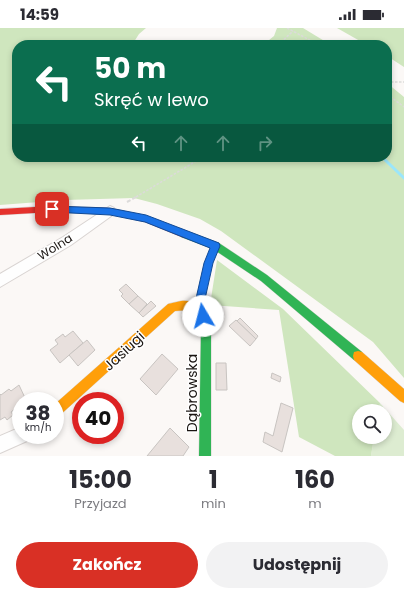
<!DOCTYPE html>
<html lang="pl">
<meta charset="utf-8">
<style>
body{margin:0;font-family:Poppins,sans-serif;background:#f2f2f3;color:#2b2b33;height:100vh;display:flex;flex-direction:column;font-size:15px;white-space:nowrap}
*{box-sizing:border-box;margin:0}
p{font-size:13px;color:#7c7c81}
.icon{flex:none;width:22px;height:22px;fill:none;stroke:currentColor;stroke-width:2;stroke-linecap:round;stroke-linejoin:round}
.map{position:relative;height:428px;overflow:hidden}
.sheet{display:flex;flex-direction:column;background:#fff;flex:1}
.sheet>*{flex:none}
.hud{position:absolute;left:12px;top:12px;width:380px;height:122px;border-radius:16px;box-shadow:0 2px 6px #0003;background:#0b6e4f;color:#fff;overflow:hidden}
.tools{position:absolute;left:352px;top:376px;display:grid;gap:8px}
.tools a{display:grid;place-items:center;width:40px;height:40px;border-radius:50%;background:#fff;box-shadow:0 2px 6px #0003;font-size:20px}
.speed{position:absolute;left:12px;top:364px;display:flex;gap:8px;font-size:20px;font-weight:700;text-align:center}
.speed>*{display:grid;place-content:center;width:52px;height:52px;border-radius:50%;background:#fff;box-shadow:0 2px 6px #0003;line-height:1}
.speed small{font-size:10px;font-weight:400}
.speed .limit{border:6px solid #d22;background:#fff;color:#111}
.pin{position:absolute;display:grid;place-items:center;width:34px;height:34px;color:#fff;margin:-17px;border-radius:8px;box-shadow:0 2px 6px #0006}
.me{position:absolute;width:44px;margin:-22px;rotate:352deg;stroke-linejoin:round;filter:drop-shadow(0 0 3px #0008)}
.turn{display:flex;align-items:center;gap:14px;height:84px;padding:0 16px;font-size:18px}
.turn .icon{width:52px;height:52px;stroke-width:2.5}
.turn b{display:block;font-size:28px;line-height:34px}
.lanes{display:flex;align-items:center;height:38px;padding:0 16px;background:#0003;justify-content:center;gap:20px;direction:ltr}
.lanes .off{opacity:.35}
.eta{display:flex;justify-content:space-evenly;align-items:center;height:68px;text-align:center}
.eta b{font-size:24px;font-weight:700;line-height:28px}
.cta{display:flex;gap:8px;margin-top:auto;padding:8px 16px}
.cta a{flex:1;height:46px;border-radius:24px;background:#d93025;color:#fff;font-size:16px;font-weight:700;line-height:46px;text-align:center}
.cta a+a{background:#f2f2f3;color:#2b2b33}
.status{display:flex;justify-content:space-between;align-items:center;height:28px;padding:0 20px;background:#fff;direction:ltr}
.status svg{height:11px;fill:currentColor}
.map>svg:first-child{display:block}
.green{fill:#ddecd1}
.forest{fill:#cfe6be}
.lines{fill:none;stroke-linecap:round;stroke-linejoin:round}
.stream{stroke:#9be6fb;stroke-width:3}
.building{fill:#e8e0dd;stroke:#c8c4c1}
.lane-casing{stroke:#d9d4d2;stroke-width:2}
.street-casing{stroke:#d9d4d2;stroke-width:2}
.fast-casing{stroke:#d9d4d2;stroke-width:1}
.slow-casing{stroke:#d9d4d2;stroke-width:1}
.jam-casing{stroke:#d9d4d2;stroke-width:1}
.path-far1{stroke:#dcdbda;stroke-width:1.5;stroke-dasharray:2.5 1.5;stroke-linecap:butt}
.path{stroke:#dcdbda;stroke-width:2;stroke-dasharray:4 2;stroke-linecap:butt}
.lane{fill:#fefefe;fill-rule:evenodd}
.street{fill:#fefefe;fill-rule:evenodd}
.fast{fill:#30b455;fill-rule:evenodd}
.slow{fill:#ff9f0a;fill-rule:evenodd}
.jam{fill:#e5322d;fill-rule:evenodd}
.route{fill:#1a73e8;stroke:#114b97}
.labels{text-anchor:middle;stroke-width:3;stroke-linejoin:round;paint-order:stroke}
.street-label{font-size:12px;fill:#191411;stroke:#fff}
.near-street-label{font-size:14px;fill:#191411;stroke:#fff}
</style>
<div class="status"><b>14:59</b><svg viewBox="0 0 49 12"><path d="M0 12V9h3v3zM5 12V6h3v6zM10 12V3h3v9zM15 12V0h3v12zM26 1h20v11H26zM47 4h2v5h-2z"/></svg></div>
<div class="map">
<svg width="404" height="428" viewBox="0 0 404 428">
<rect width="100%" height="100%" fill="#fbf8f6"/>
<polygon class="green" points="380,375 404,402 404,428 371,428 374,409 385,409 385,383 379,383"/>
<g class="forest">
<polygon points="0,0 146,0 139,6 132,17 17,17 17,129 387,129 387,55 404,69 404,350 373,314 221,203 200,191 157,176 134,170 65,172 0,177"/>
<polygon points="277,0 303,0 331,17 263,17 274,8"/>
<polygon points="337,0 404,0 404,39 387,28 387,17 367,17"/>
<polygon points="217,232 283,281 380,375 379,383 359,383 359,409 374,409 371,428 335,428 299,409 279,282 210,277"/>
</g>
<g class="lines">
<polyline class="stream" points="382,129 404,150"/>
</g>
<g class="building">
<polygon points="126,256 138,268 129,276 121,268 123,266 119,262"/>
<polygon points="138,268 147,276 139,285 129,276"/>
<polygon points="151,273 156,278 143,289 139,285"/>
<polygon points="240,290 258,308 256,311 237,293"/>
<polygon points="236,292 256,311 250,318 229,298"/>
<polygon points="73,303 83,315 60,335 50,322 58,316 55,312 63,306 65,309"/>
<polygon points="87,312 95,322 78,338 69,327"/>
<polygon points="162,326 178,341 156,367 140,351"/>
<polygon points="216,335 226,335 227,362 216,362"/>
<polygon points="272,345 281,349 280,354 271,350"/>
<polygon points="19,357 26,372 21,373 21,376 11,384 13,387 7,392 5,389 0,392 0,366 1,367 9,361 11,363"/>
<polygon points="281,375 293,380 282,424 263,414 265,404 273,408"/>
<polygon points="170,400 189,419 183,428 147,428"/>
</g>
<g class="lines">
<defs>
<polygon id="lane" points="216,215 218,216 219,218 211,235 201,279 200,281 198,282 196,281 195,279 205,235 214,216"/>
<g id="street">
<polygon points="110,178 114,180 116,183 114,186 71,217 0,259 0,246 63,209"/>
<polygon points="21,399 21,407 29,407 27,413 0,425 0,408"/>
</g>
<g id="fast">
<polygon points="184,202 219,215 267,247 362,324 363,328 362,332 358,333 354,332 261,253 213,221 181,209 180,206 181,203"/>
<polygon points="201,282 205,283 211,301 211,428 199,428 201,301 196,287 197,283"/>
</g>
<g id="slow">
<path d="M181,273C192,272 202,276 206,287L205,291L201,292L188,282L175,283L59,388L55,390V376L168,276Z"/>
<polygon points="358,323 362,324 404,361 404,375 400,373 354,332 353,328 354,324"/>
</g>
<polygon id="jam" points="52,178 110,180 146,188 187,203 188,206 187,209 184,210 145,194 110,186 52,184 0,187 0,181"/>
</defs>
<use href="#lane" class="lane-casing"/>
<use href="#street" class="street-casing"/>
<use href="#fast" class="fast-casing"/>
<use href="#slow" class="slow-casing"/>
<use href="#jam" class="jam-casing"/>
<g class="path-far1">
<polyline points="287,0 319,17"/>
<polyline points="278,17 293,3"/>
<polyline points="387,54 404,54"/>
<polyline points="387,61 388,55"/>
<polyline points="387,66 404,79"/>
<polyline points="136,169 203,129"/>
</g>
<polyline class="path" points="127,174 138,168"/>
<use href="#lane" class="lane"/>
<use href="#street" class="street"/>
<use href="#fast" class="fast"/>
<use href="#slow" class="slow"/>
<use href="#jam" class="jam"/>
</g>
<polygon class="route" points="52,178 110,180 146,187 219,215 220,218 213,235 203,280 208,288 207,292 203,293 200,292 193,281 195,275 204,235 210,220 145,194 110,187 52,184 48,181"/>
<g class="labels">
<g class="street-label">
<text transform="translate(55 219) rotate(-32)" y="4">Wolna</text>
</g>
<g class="near-street-label">
<text transform="translate(124 323) rotate(-43)" y="5">Jasiugi</text>
<text transform="translate(192 365) rotate(-90)" y="5">Dąbrowska</text>
</g>
</g>
</svg>
<div class="tools">
<a><svg class="icon" aria-label="search" viewBox="0 0 24 24"><circle cx="10" cy="10" r="6"/><path d="M15 15l6 6"/></svg></a>
</div>
<div class="speed"><div>38<small>km/h</small></div><div class="limit">40</div></div>
<div class="pin" style="left:52px;top:181px;background:#d93025"><svg class="icon" aria-label="arrive" viewBox="0 0 24 24"><path d="M6 21V4h12l-3 4 3 4H6"/></svg></div>
<svg class="me" style="left:203px;top:288px" viewBox="-20 -20 40 40"><circle r="19" fill="#fff"/><path d="M0-13L10 11 0 6-10 11z" fill="#1a73e8"/></svg>
<div class="hud">
<div class="turn"><svg class="icon" aria-label="left" viewBox="0 0 24 24"><path d="M17 20v-9H6M10 6l-5 5 5 5"/></svg><div><b>50 m</b>Skręć w lewo</div></div>
<div class="lanes"><svg class="icon" aria-label="left" viewBox="0 0 24 24"><path d="M17 20v-9H6M10 6l-5 5 5 5"/></svg><svg class="icon off" aria-label="ahead" viewBox="0 0 24 24"><path d="M12 20V5M6 11l6-6 6 6"/></svg><svg class="icon off" aria-label="ahead" viewBox="0 0 24 24"><path d="M12 20V5M6 11l6-6 6 6"/></svg><svg class="icon off" aria-label="right" viewBox="0 0 24 24"><path d="M7 20v-9h11M14 6l5 5-5 5"/></svg></div>
</div>
</div>
<section class="sheet">
<div class="eta">
<div><b>15:00</b><p>Przyjazd</p></div>
<div><b>1</b><p>min</p></div>
<div><b>160</b><p>m</p></div>
</div>
<div class="cta"><a>Zakończ</a><a>Udostępnij</a></div>
</section>
